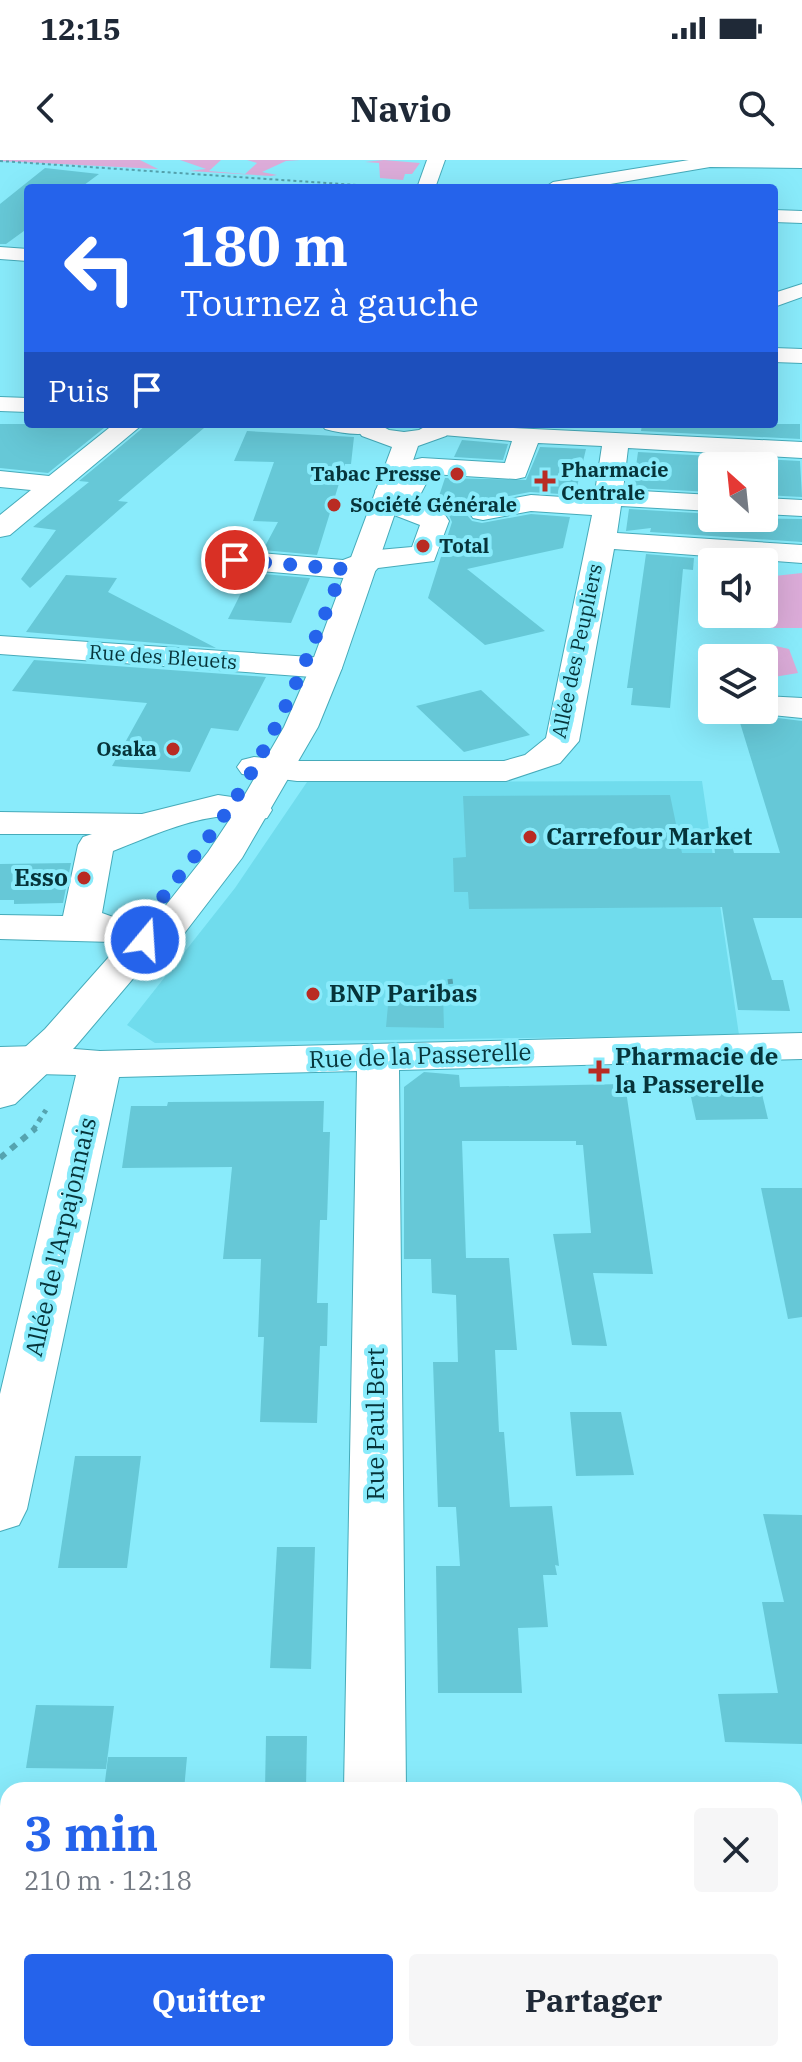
<!DOCTYPE html>
<html lang="fr">
<meta charset="utf-8">
<style>
body{margin:0;font-family:"IBM Plex Serif",serif;background:#f6f6f7;color:#1f2937;height:100vh;display:flex;flex-direction:column;font-size:30px;white-space:nowrap}
*{box-sizing:border-box;margin:0}
p{font-size:26px;color:#747a83}
.icon{flex:none;width:44px;height:44px;fill:none;stroke:currentColor;stroke-width:2;stroke-linecap:round;stroke-linejoin:round}
.map{position:relative;flex:1;overflow:hidden}
.panel{position:absolute;left:0px;top:1622px;width:802px;height:280px;display:flex;flex-direction:column;background:#fff;border-radius:24px 24px 0 0;box-shadow:0 8px 32px #0002}
.panel>*{flex:none}
.hud{position:absolute;left:24px;top:24px;width:754px;height:244px;border-radius:8px;box-shadow:0 8px 32px #0002;background:#2563eb;color:#fff;overflow:hidden}
.needle{width:52px;rotate:333deg}
.controls{position:absolute;left:698px;top:292px;display:grid;gap:16px}
.controls a{display:grid;place-items:center;width:80px;height:80px;border-radius:8px;background:#fff;box-shadow:0 8px 32px #0002;font-size:40px}
.pin{position:absolute;display:grid;place-items:center;width:68px;height:68px;color:#fff;margin:-34px;border:4px solid #fff;border-radius:50%;box-shadow:0 2px 8px #0007}
.me{position:absolute;width:88px;margin:-44px;rotate:18deg;stroke-linejoin:round;filter:drop-shadow(0 0 6px #0008)}
.turn{display:flex;align-items:center;gap:28px;height:168px;padding:0 24px;font-size:36px}
.turn .icon{width:104px;height:104px;stroke-width:2.5}
.turn b{display:block;font-size:56px;line-height:68px}
.then{display:flex;align-items:center;height:76px;padding:0 24px;background:#0003;gap:16px;font-size:30px}
.round{display:grid;place-items:center;flex:none;width:84px;height:84px;border-radius:8px;background:#f6f6f7}
.headline{display:flex;align-items:center;justify-content:space-between;height:136px;padding:0 24px}
h1{font-size:48px;font-weight:700;line-height:60px;color:#2563eb}
.button{display:flex;gap:16px;margin-top:auto;padding:16px 24px}
.button a{flex:1;height:92px;border-radius:8px;background:#2563eb;color:#fff;font-size:32px;font-weight:700;line-height:92px;text-align:center}
.button a+a{background:#f6f6f7;color:#1f2937}
.status{display:flex;justify-content:space-between;align-items:center;height:56px;padding:0 40px;background:#fff;direction:ltr}
.status svg{height:22px;fill:currentColor}
header{display:flex;justify-content:space-between;align-items:center;height:104px;padding:0 24px;background:#fff;font-size:36px;font-weight:700}
.map>svg:first-child{display:block}
.built{fill:#70dced}
.green{fill:#dcacd9}
.building{fill:#66c8d7}
.lines{fill:none;stroke-linecap:round;stroke-linejoin:round}
.minor-casing{stroke:#46abba;stroke-width:2}
.major-casing{stroke:#46abba;stroke-width:2}
.path-far2{stroke:#55a3af;stroke-width:2;stroke-dasharray:3 3;stroke-linecap:butt}
.path-far1{stroke:#55a3af;stroke-width:5;stroke-dasharray:5 5;stroke-linecap:butt}
.path{stroke:#55a3af;stroke-width:6;stroke-dasharray:7 7;stroke-linecap:butt}
.minor{fill:#fff;fill-rule:evenodd}
.major{fill:#fff;fill-rule:evenodd}
.route{stroke:#2563eb;stroke-width:14;stroke-dasharray:0 25.2}
.poi-dot{fill:#b92b23;stroke:#89ebfb;stroke-width:3}
.labels{text-anchor:middle;stroke-width:8;stroke-linejoin:round;paint-order:stroke}
.far-poi-label{font-size:20px;font-weight:bold;fill:#06343a;stroke:#89ebfb;text-anchor:start}
.far-street-label{font-size:20px;fill:#06343a;stroke:#89ebfb}
.poi-label{font-size:24px;font-weight:bold;fill:#06343a;stroke:#89ebfb;text-anchor:start}
.street-label{font-size:24px;fill:#06343a;stroke:#89ebfb}
</style>
<div class="status"><b>12:15</b><svg viewBox="0 0 49 12"><path d="M0 12V9h3v3zM5 12V6h3v6zM10 12V3h3v9zM15 12V0h3v12zM26 1h20v11H26zM47 4h2v5h-2z"/></svg></div>
<header><svg class="icon" aria-label="back" viewBox="0 0 24 24"><path d="M15 5l-7 7 7 7"/></svg>Navio<svg class="icon" aria-label="search" viewBox="0 0 24 24"><circle cx="10" cy="10" r="6"/><path d="M15 15l6 6"/></svg></header>
<div class="map">
<svg width="802" height="1902" viewBox="0 0 802 1902">
<rect width="100%" height="100%" fill="#89ebfb"/>
<polygon class="built" points="702,621 739,875 155,883 127,865 235,728 307,622"/>
<g class="green">
<polygon points="140,0 158,9 0,1 0,0"/>
<polygon points="180,0 221,0 209,11 245,14 257,3 247,0 300,0 286,1 262,12 277,15 271,16 189,11 206,9"/>
<polygon points="384,0 420,3 412,14 405,14 403,20 380,18 379,3 365,2"/>
<polygon points="802,413 802,468 770,468 758,455 776,447 768,435 765,417"/>
<polygon points="767,484 789,489 798,513 774,517 772,538 764,539 764,498 718,498 735,487"/>
</g>
<g class="building">
<polygon points="45,8 99,14 80,28 28,28 28,68 6,84 0,84 0,44"/>
<polygon points="0,264 109,264 48,313 0,308"/>
<polygon points="153,264 204,268 118,341 128,342 30,428 21,419 56,370 33,367 89,322 79,321 145,266"/>
<polygon points="642,264 800,264 800,279 641,271"/>
<polygon points="247,271 354,277 351,304 345,304 317,395 263,390 278,362 253,361 274,302 234,301"/>
<polygon points="462,280 508,284 503,300 454,297"/>
<polygon points="540,287 586,289 575,335 530,332 472,343 466,354 472,361 482,363 531,354 570,357 563,388 467,409 545,471 485,485 428,438 452,362 448,353 435,348 445,318 526,320"/>
<polygon points="638,292 800,301 802,337 764,335 764,306 712,306 712,332 633,328"/>
<polygon points="629,349 712,354 712,358 802,359 802,382 650,372 651,368 626,371"/>
<polygon points="646,394 694,398 693,410 683,409 670,548 631,545 633,528 627,528"/>
<polygon points="251,413 310,418 291,463 228,459"/>
<polygon points="66,415 117,418 108,432 216,488 26,472"/>
<polygon points="34,500 266,517 238,571 211,568 190,612 112,606 147,543 12,531"/>
<polygon points="481,530 530,575 464,592 416,546"/>
<polygon points="737,553 802,561 802,758 753,758 772,820 783,820 790,851 738,850 722,747 469,749 468,732 454,732 453,698 466,697 463,636 670,635 682,693 715,693 714,685 731,682 734,693 780,693"/>
<polygon points="71,703 63,743 14,744 14,740 0,740 0,704"/>
<polygon points="389,834 443,834 444,868 386,867"/>
<polygon points="424,912 459,915 460,927 625,924 653,1114 593,1113 607,1186 572,1185 553,1074 591,1073 583,985 576,985 576,981 462,981 466,1098 509,1098 517,1190 495,1190 499,1272 504,1272 510,1347 552,1346 559,1406 555,1405 557,1415 543,1415 548,1467 518,1468 522,1533 438,1533 436,1406 460,1406 456,1347 438,1347 433,1202 458,1202 456,1135 432,1133 431,1099 404,1099 404,927"/>
<polygon points="760,926 768,959 696,960 689,928"/>
<polygon points="324,941 323,972 330,972 327,1060 320,1060 317,1143 328,1143 327,1186 320,1186 317,1263 260,1262 264,1177 258,1177 261,1099 223,1099 232,1007 122,1008 131,946 167,946 168,942"/>
<polygon points="761,1028 802,1028 802,1157 788,1159"/>
<polygon points="570,1252 621,1252 634,1315 576,1316"/>
<polygon points="75,1296 141,1296 127,1408 58,1408"/>
<polygon points="763,1354 802,1355 802,1584 725,1582 718,1534 778,1533 762,1442 784,1442"/>
<polygon points="277,1387 315,1387 311,1509 270,1508"/>
<polygon points="36,1545 114,1546 106,1609 26,1608"/>
<polygon points="266,1576 307,1576 306,1628 265,1630"/>
<polygon points="108,1597 187,1597 184,1630 104,1630"/>
</g>
<g class="lines">
<defs>
<g id="minor">
<polygon points="689,0 802,0 802,8 710,7 587,28 544,28 553,22"/>
<polygon points="774,50 802,51 802,63 774,62"/>
<polygon points="0,87 28,89 28,101 0,99"/>
<polygon points="802,124 802,137 774,147 774,133"/>
<polygon points="774,188 802,189 802,203 774,202"/>
<polygon points="0,237 28,238 28,252 0,251"/>
<polygon points="114,264 143,264 10,375 0,377 0,355 31,330 0,327 0,311 49,316"/>
<path d="M321,264H376L378,267L374,272C359,276 340,273 325,269Z"/>
<polygon points="432,264 802,282 802,298 628,288 623,330 712,335 712,351 621,346 617,373 802,385 802,403 614,389 579,581 560,603 506,621 297,621 242,614 237,607 242,600 254,597 297,601 504,601 525,595 546,578 592,355 531,351 483,360 473,358 469,352 473,346 531,335 594,339 602,286 538,283 525,317 516,319 431,314 420,335 400,338 445,355 449,361 434,401 378,408 375,411 343,418 235,409 225,406 221,400 225,394 235,391 343,400 367,391 412,387 420,365 376,348 372,342 379,336 375,331 379,325 400,322 413,300 422,298 505,303 512,281 443,275 434,272 430,267"/>
<polygon points="764,338 802,340 802,356 764,354"/>
<polygon points="0,476 326,498 337,501 342,508 337,515 326,518 0,494"/>
<polygon points="764,536 802,538 802,558 752,553 750,550 764,550"/>
<path d="M218,635L267,642L272,650L267,658C249,662 233,655 216,657C181,662 146,678 113,691L102,753L127,762L133,770L127,778L113,782L0,779V755L63,756L78,685L83,677L92,674H0V652L142,654Z"/>
<polygon points="802,873 802,899 399,910 406,1630 344,1630 357,911 119,917 27,1349 19,1365 0,1371 0,1234 76,915 0,913 0,887 37,886 100,891"/>
<polygon points="0,1664 8,1667 8,1727 0,1724"/>
<polygon points="166,1894 236,1894 235,1902 165,1902"/>
<polygon points="494,1894 582,1894 585,1902 497,1902"/>
</g>
<g id="major">
<polygon points="427,0 445,0 435,28 417,28"/>
<polygon points="352,264 378,264 389,270 404,272 419,270 430,264 456,264 446,276 418,286 342,508 318,567 242,698 183,775 159,788 75,887 15,944 0,948 0,910 45,869 131,772 155,759 208,692 236,650 284,567 310,508 392,287 362,276"/>
</g>
</defs>
<use href="#minor" class="minor-casing"/>
<use href="#major" class="major-casing"/>
<polyline class="path-far2" points="0,1 401,28"/>
<g class="path-far1">
<polyline points="450,819 452,834"/>
<polyline points="33,970 46,950"/>
</g>
<polyline class="path" points="0,998 36,968"/>
<use href="#minor" class="minor"/>
<use href="#major" class="major"/>
</g>
<g class="lines">
<path class="route" d="M145,780L144,761C185,709 230,654 261,595C293,536 318,472 343,409L235,400"/>
</g>
<g class="poi-dot">
<circle cx="457" cy="314" r="8"/>
<path d="M541 309h8v8h8v8h-8v8h-8v-8h-8v-8h8z"/>
<circle cx="334" cy="345" r="8"/>
<circle cx="423" cy="386" r="8"/>
<circle cx="173" cy="589" r="8"/>
<circle cx="530" cy="677" r="8"/>
<circle cx="84" cy="718" r="8"/>
<circle cx="313" cy="834" r="8"/>
<path d="M595 899h8v8h8v8h-8v8h-8v-8h-8v-8h8z"/>
</g>
<g class="labels">
<g class="far-poi-label">
<text x="561" y="317">Pharmacie<tspan x="561" dy="23">Centrale</tspan></text>
<text x="441" y="321" text-anchor="end">Tabac Presse</text>
<text x="350" y="352">Société Générale</text>
<text x="439" y="393">Total</text>
<text x="157" y="596" text-anchor="end">Osaka</text>
</g>
<g class="far-street-label">
<text transform="translate(577 491) rotate(-78)" y="7">Allée des Peupliers</text>
<text transform="translate(163 497) rotate(4)" y="7">Rue des Bleuets</text>
</g>
<g class="poi-label">
<text x="546" y="685">Carrefour Market</text>
<text x="68" y="726" text-anchor="end">Esso</text>
<text x="329" y="842">BNP Paribas</text>
<text x="615" y="905">Pharmacie de<tspan x="615" dy="28">la Passerelle</tspan></text>
</g>
<g class="street-label">
<text transform="translate(420 896) rotate(-2)" y="8">Rue de la Passerelle</text>
<text transform="translate(61 1077) rotate(-77)" y="8">Allée de l'Arpajonnais</text>
<text transform="translate(376 1264) rotate(-90)" y="8">Rue Paul Bert</text>
</g>
</g>
</svg>
<div class="controls">
<a><svg class="needle" viewBox="-14 -14 28 28"><path d="M0-13l5 13h-10z" fill="#e53935"/><path d="M0 13l5-13h-10z" fill="#747a83"/></svg></a>
<a><svg class="icon" aria-label="sound" viewBox="0 0 24 24"><path d="M4 9h4l5-4v14l-5-4H4zM17 9q2 3 0 6"/></svg></a>
<a><svg class="icon" aria-label="layers" viewBox="0 0 24 24"><path d="M12 4l9 5-9 5-9-5zM3 14l9 5 9-5"/></svg></a>
</div>
<div class="pin" style="left:235px;top:400px;background:#d93025"><svg class="icon" aria-label="arrive" viewBox="0 0 24 24"><path d="M6 21V4h12l-3 4 3 4H6"/></svg></div>
<svg class="me" style="left:145px;top:780px" viewBox="-20 -20 40 40"><circle r="17" fill="#2563eb" stroke="#fff" stroke-width="3"/><path d="M0-11L8 9 0 5-8 9z" fill="#fff"/></svg>
<div class="hud">
<div class="turn"><svg class="icon" aria-label="left" viewBox="0 0 24 24"><path d="M17 20v-9H6M10 6l-5 5 5 5"/></svg><div><b>180 m</b>Tournez à gauche</div></div>
<div class="then">Puis<svg class="icon" aria-label="arrive" viewBox="0 0 24 24"><path d="M6 21V4h12l-3 4 3 4H6"/></svg></div>
</div>
<section class="panel">
<div class="headline"><div><h1>3 min</h1><p>210 m · 12:18</p></div><a class="round"><svg class="icon" aria-label="close" viewBox="0 0 24 24"><path d="M6 6l12 12M18 6L6 18"/></svg></a></div>
<div class="button"><a>Quitter</a><a>Partager</a></div>
</section>
</div>
